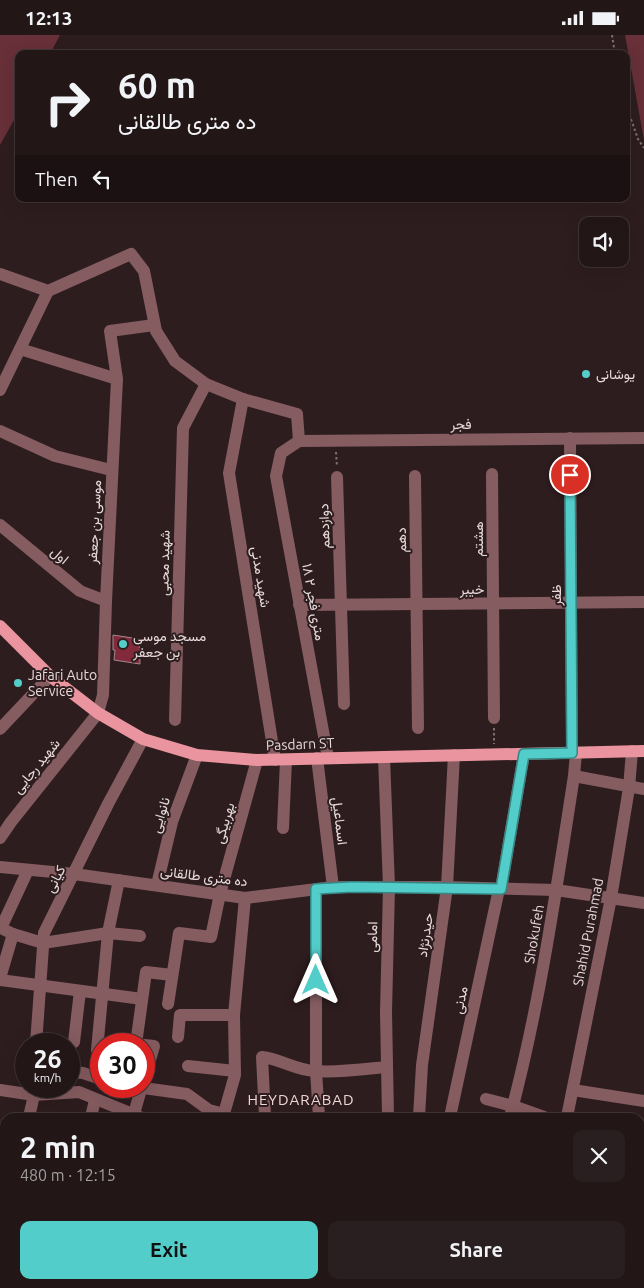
<!DOCTYPE html>
<meta charset="utf-8">
<style>
body{margin:0;font-family:Ubuntu,Vazirmatn,sans-serif;background:#2a1f20;color:#f1f3f6;height:100vh;display:flex;flex-direction:column;font-size:19px;white-space:nowrap}
*{box-sizing:border-box;margin:0}
p{font-size:16px;color:#a29fa1}
.icon{flex:none;width:28px;height:28px;fill:none;stroke:currentColor;stroke-width:2;stroke-linecap:round;stroke-linejoin:round}
.map{position:relative;flex:1;overflow:hidden}
.drawer{position:absolute;left:0px;top:1078px;width:645px;height:176px;display:flex;flex-direction:column;background:#221617;border-radius:15px 15px 0 0;box-shadow:0 5px 20px #0002,0 0 0 1px #3f3536}
.drawer>*{flex:none}
.guide{position:absolute;left:15px;top:15px;width:615px;height:152px;border-radius:10px;box-shadow:0 5px 20px #0002,0 0 0 1px #3f3536;background:#221617;color:#f1f3f6;overflow:hidden}
.buttons{position:absolute;left:579px;top:182px;display:grid;gap:10px}
.buttons a{display:grid;place-items:center;width:50px;height:50px;border-radius:10px;background:#221617;box-shadow:0 5px 20px #0002,0 0 0 1px #3f3536;font-size:25px}
.speed{position:absolute;left:15px;top:998px;display:flex;gap:10px;font-size:25px;font-weight:700;text-align:center}
.speed>*{display:grid;place-content:center;width:65px;height:65px;border-radius:50%;background:#221617;box-shadow:0 5px 20px #0002,0 0 0 1px #3f3536;line-height:1}
.speed small{font-size:12px;font-weight:400}
.speed .limit{border:8px solid #d22;background:#fff;color:#111}
.pin{position:absolute;display:grid;place-items:center;width:42px;height:42px;color:#fff;margin:-21px;border:2px solid #fff;border-radius:50%;box-shadow:0 1px 5px #0007}
.me{position:absolute;width:55px;margin:-28px;rotate:0deg;stroke-linejoin:round;filter:drop-shadow(0 0 4px #0008)}
.turn{display:flex;align-items:center;gap:18px;height:105px;padding:0 20px;font-size:22px}
.turn .icon{width:65px;height:65px;stroke-width:2.5}
.turn b{display:block;font-size:35px;line-height:42px}
.then{display:flex;align-items:center;height:48px;padding:0 20px;background:#0003;gap:10px;font-size:19px}
.round{display:grid;place-items:center;flex:none;width:52px;height:52px;border-radius:10px;background:#2a1f20}
.summary{display:flex;align-items:center;justify-content:space-between;height:85px;padding:0 20px}
h1{font-size:30px;font-weight:700;line-height:38px}
.action{display:flex;gap:10px;margin-top:auto;padding:10px 20px}
.action a{flex:1;height:58px;border-radius:10px;background:#53cdc9;color:#111;font-size:20px;font-weight:700;line-height:58px;text-align:center}
.action a+a{background:#2a1f20;color:#f1f3f6}
.status{display:flex;justify-content:space-between;align-items:center;height:35px;padding:0 25px;background:#221617;direction:ltr}
.status svg{height:14px;fill:currentColor}
.map>svg:first-child{display:block}
.green{fill:#683039}
.building{fill:#82293b;stroke:#a18a8c}
.lines{fill:none;stroke-linecap:round;stroke-linejoin:round}
.path{stroke:#7e6f70;stroke-width:2;stroke-dasharray:2.5 2.5;stroke-linecap:butt}
.minor{stroke:#855c60;stroke-width:12}
.major{stroke:#e9949e;stroke-width:12}
.route-casing{stroke:#368583;stroke-width:12}
.route{stroke:#53cdc9;stroke-width:9}
.poi-dot{fill:#53cdc9;stroke:#2e1d1f;stroke-width:2}
.labels{text-anchor:middle;stroke-width:4;stroke-linejoin:round;paint-order:stroke}
.poi-label{font-size:14px;fill:#e6dadb;stroke:#2e1d1f;text-anchor:start}
.street-label{font-size:14px;fill:#e6dadb;stroke:#2e1d1f}
.neighbourhood-label{font-size:15px;letter-spacing:1px;fill:#f0d8da;stroke:#2e1d1f}
</style>
<div class="status"><b>12:13</b><svg viewBox="0 0 49 12"><path d="M0 12V9h3v3zM5 12V6h3v6zM10 12V3h3v9zM15 12V0h3v12zM26 1h20v11H26zM47 4h2v5h-2z"/></svg></div>
<div class="map">
<svg width="644" height="1253" viewBox="0 0 644 1253">
<rect width="100%" height="100%" fill="#2e1d1f"/>
<g class="green">
<polygon points="0,0 60,0 50,19 19,19 19,76 0,110"/>
<polygon points="625,0 644,0 644,105"/>
</g>
<polygon class="building" points="113,600 139,604 140,629 114,625 115,615 113,615"/>
<g class="lines">
<g class="path">
<polyline points="612,0 615,19"/>
<polyline points="626,70 638,104 644,113"/>
<polyline points="336,417 337,432"/>
<polyline points="494,693 494,709"/>
</g>
<g class="minor">
<polyline points="0,239 48,256 131,219 144,236 156,296 175,326 206,349 243,364 297,379 299,406"/>
<polyline points="20,314 117,344"/>
<polyline points="0,355 48,256"/>
<polyline points="243,364 229,438 275,725"/>
<polyline points="0,396 55,421 111,435"/>
<polyline points="570,403 572,718"/>
<polyline points="492,439 494,683"/>
<polyline points="415,441 418,693"/>
<polyline points="337,442 344,669"/>
<polyline points="0,490 80,556 106,566"/>
<polyline points="299,570 644,567"/>
<polyline points="175,685 183,393 206,349"/>
<polyline points="0,694 50,641"/>
<polyline points="384,722 389,852 386,977 388,1082"/>
<polyline points="317,723 333,852"/>
<polyline points="328,723 276,441 281,418 299,406 644,403"/>
<polyline points="574,741 644,754"/>
<polyline points="283,793 286,725"/>
<polyline points="0,803 11,787 98,678 103,660 106,566 117,344 110,296 154,290"/>
<polyline points="0,832 74,839 245,863 333,852 447,852 556,855 644,868"/>
<polyline points="28,835 1,893 13,899 43,908 108,898 140,901"/>
<polyline points="157,850 172,787 197,720"/>
<polyline points="316,854 316,1036 319,1082"/>
<polyline points="501,854 524,719"/>
<polyline points="0,943 13,899"/>
<polyline points="0,945 142,964"/>
<polyline points="168,969 179,898 211,902 220,859 257,725"/>
<polyline points="178,1002 180,980 234,980"/>
<polyline points="74,1007 80,956"/>
<polyline points="36,1009 44,898 108,769 143,704"/>
<polyline points="136,1009 146,937 172,940"/>
<polyline points="144,1010 154,1011 144,1046"/>
<polyline points="97,1015 108,898 119,845"/>
<polyline points="188,1031 235,1036"/>
<polyline points="69,1037 83,1038 101,1044"/>
<polyline points="129,1051 187,1059 209,1075 224,1079"/>
<polyline points="0,1055 34,1060 79,1057 140,1082"/>
<polyline points="573,1055 644,1066"/>
<polyline points="486,1064 513,1071 544,1082"/>
<polyline points="29,1082 34,1060"/>
<polyline points="91,1082 95,1065"/>
<polyline points="133,1082 142,1051"/>
<polyline points="223,1082 235,1040 234,980 245,863"/>
<path d="M265,1082L262,1022C281,1024 295,1035 315,1036C338,1038 364,1034 387,1032"/>
<polyline points="419,1082 422,1030 447,852 454,720"/>
<polyline points="450,1082 499,854"/>
<path d="M510,1082C540,970 556,856 574,741L576,718"/>
<polyline points="567,1082 611,863 629,753 632,716"/>
<polyline points="640,1099 644,1099"/>
<polyline points="640,1147 644,1148"/>
<polyline points="0,1191 5,1181"/>
<polyline points="135,1249 149,1253"/>
<polyline points="182,1253 184,1249"/>
<polyline points="246,1253 247,1249"/>
<polyline points="300,1253 301,1249"/>
<polyline points="354,1253 356,1249"/>
<polyline points="405,1253 406,1249"/>
<polyline points="460,1253 462,1249"/>
<polyline points="539,1253 541,1249"/>
<polyline points="597,1253 598,1249"/>
</g>
<polyline class="major" points="0,591 50,641 98,678 143,704 197,720 257,725 644,716"/>
</g>
<g class="lines">
<defs>
<polyline id="route" points="316,945 316,854 352,852 501,854 524,719 572,718 570,440"/>
</defs>
<use href="#route" class="route-casing"/>
<use href="#route" class="route"/>
</g>
<g class="poi-dot">
<circle cx="586" cy="339" r="5"/>
<circle cx="123" cy="609" r="5"/>
<circle cx="18" cy="648" r="5"/>
</g>
<g class="labels">
<g class="poi-label">
<text x="596" y="344">یوشانی</text>
<text x="133" y="606">مسجد موسی<tspan x="133" dy="16">بن جعفر</tspan></text>
<text x="28" y="645">Jafari Auto<tspan x="28" dy="16">Service</tspan></text>
</g>
<g class="street-label">
<text transform="translate(461 389) rotate(-1)" y="5">فجر</text>
<text transform="translate(94 487) rotate(-87)" y="5">موسی بن جعفر</text>
<text transform="translate(324 491) rotate(-92)" y="5">دوازدهم</text>
<text transform="translate(478 504) rotate(-90)" y="5">هشتم</text>
<text transform="translate(401 505) rotate(-91)" y="5">دهم</text>
<text transform="translate(60 520) rotate(40)" y="5">اول</text>
<text transform="translate(164 528) rotate(-89)" y="5">شهید محبی</text>
<text transform="translate(261 542) rotate(81)" y="5">شهید مدنی</text>
<text transform="translate(472 554) rotate(-1)" y="5">خیبر</text>
<text transform="translate(556 560) rotate(-90)" y="5">ظفر</text>
<text transform="translate(314 567) rotate(80)" y="5">۱۸ متری فجر ۲</text>
<text transform="translate(300 709) rotate(-2)" y="5">Pasdarn ST</text>
<text transform="translate(36 731) rotate(-51)" y="5">شهید رجایی</text>
<text transform="translate(160 780) rotate(-73)" y="5">نانوایی</text>
<text transform="translate(340 786) rotate(83)" y="5">اسماعیل</text>
<text transform="translate(224 788) rotate(-74)" y="5">بهربیگی</text>
<text transform="translate(204 841) rotate(7)" y="5">ده متری طالقانی</text>
<text transform="translate(55 844) rotate(-63)" y="5">کیانی</text>
<text transform="translate(588 897) rotate(-79)" y="5">Shahid Purahmad</text>
<text transform="translate(534 899) rotate(-80)" y="5">Shokufeh</text>
<text transform="translate(425 900) rotate(-82)" y="5">حیدرنژاد</text>
<text transform="translate(372 902) rotate(-89)" y="5">امامی</text>
<text transform="translate(460 965) rotate(-78)" y="5">مدنی</text>
</g>
<g class="neighbourhood-label">
<text x="301" y="1070">HEYDARABAD</text>
</g>
</g>
</svg>
<div class="buttons">
<a><svg class="icon" aria-label="sound" viewBox="0 0 24 24"><path d="M4 9h4l5-4v14l-5-4H4zM17 9q2 3 0 6"/></svg></a>
</div>
<div class="speed"><div>26<small>km/h</small></div><div class="limit">30</div></div>
<div class="pin" style="left:570px;top:440px;background:#d93025"><svg class="icon" aria-label="arrive" viewBox="0 0 24 24"><path d="M6 21V4h12l-3 4 3 4H6"/></svg></div>
<svg class="me" style="left:316px;top:945px" viewBox="-20 -20 40 40"><path d="M0-17L14 15 0 8-14 15z" fill="#53cdc9" stroke="#fff" stroke-width="4"/></svg>
<div class="guide">
<div class="turn"><svg class="icon" aria-label="right" viewBox="0 0 24 24"><path d="M7 20v-9h11M14 6l5 5-5 5"/></svg><div><b>60 m</b>ده متری طالقانی</div></div>
<div class="then">Then<svg class="icon" aria-label="left" viewBox="0 0 24 24"><path d="M17 20v-9H6M10 6l-5 5 5 5"/></svg></div>
</div>
<section class="drawer">
<div class="summary"><div><h1>2 min</h1><p>480 m · 12:15</p></div><a class="round"><svg class="icon" aria-label="close" viewBox="0 0 24 24"><path d="M6 6l12 12M18 6L6 18"/></svg></a></div>
<div class="action"><a>Exit</a><a>Share</a></div>
</section>
</div>
